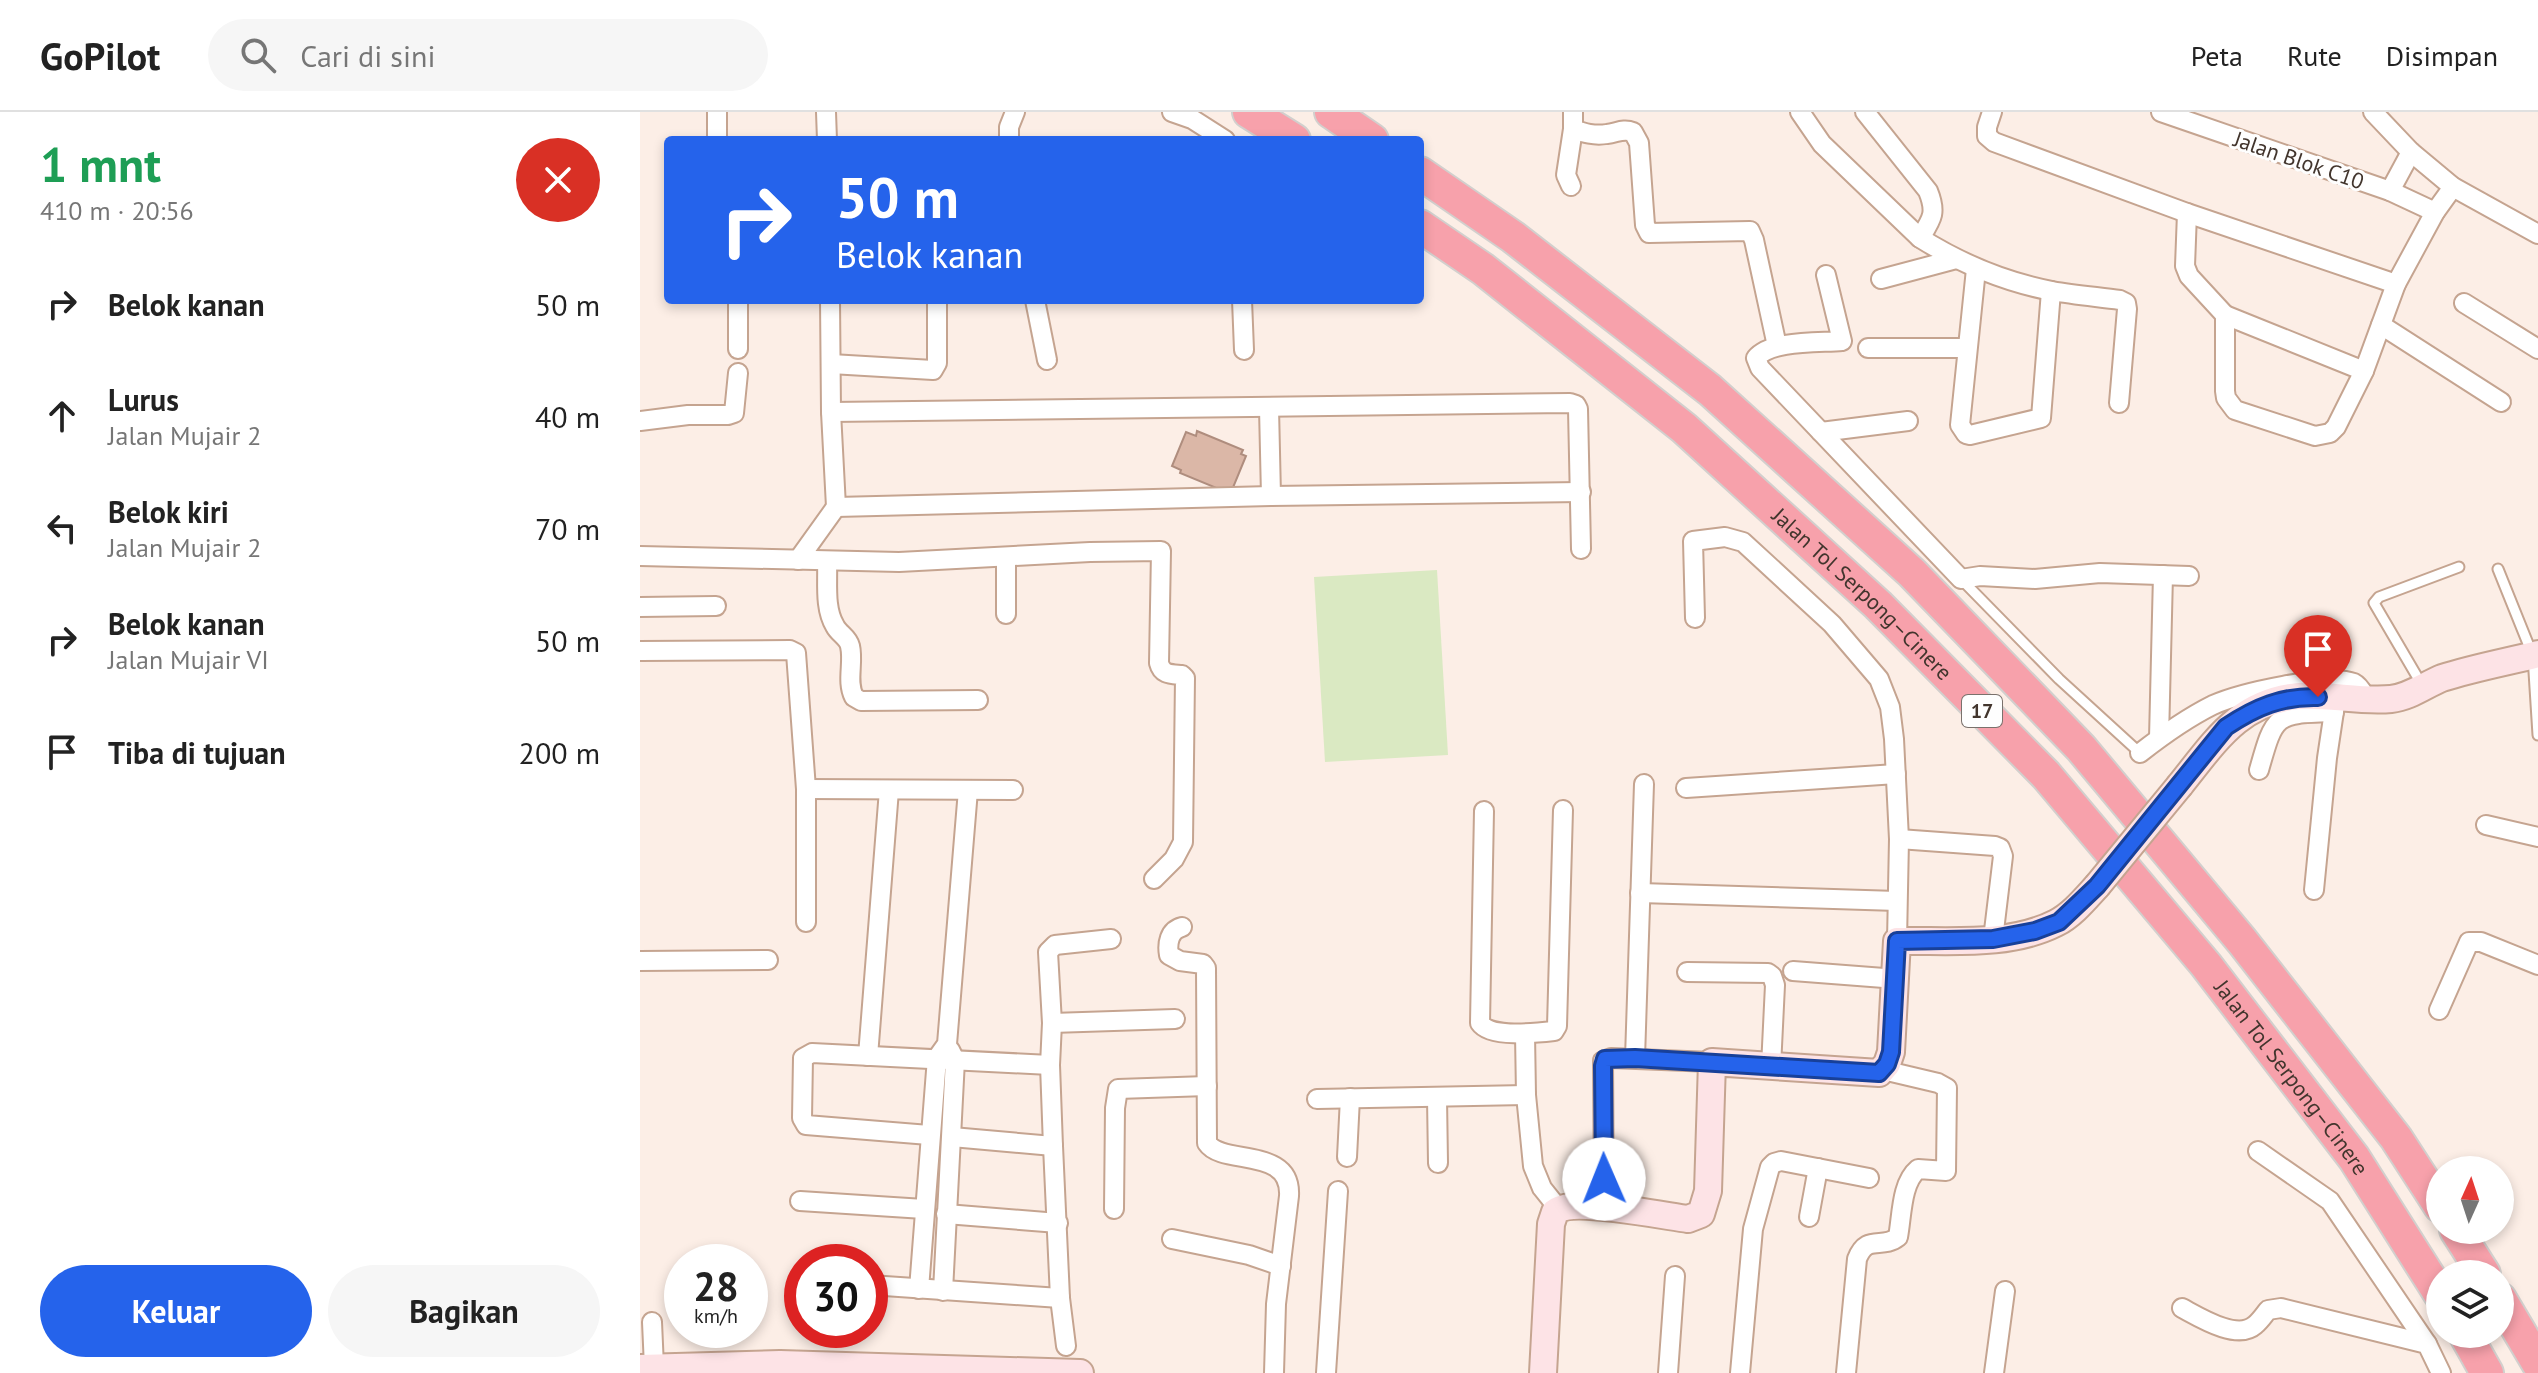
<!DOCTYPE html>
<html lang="id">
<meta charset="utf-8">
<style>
body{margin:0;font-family:"PT Sans",sans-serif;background:#f6f6f6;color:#222;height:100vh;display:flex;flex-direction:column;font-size:30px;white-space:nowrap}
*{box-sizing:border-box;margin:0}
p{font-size:26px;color:#767676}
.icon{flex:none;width:44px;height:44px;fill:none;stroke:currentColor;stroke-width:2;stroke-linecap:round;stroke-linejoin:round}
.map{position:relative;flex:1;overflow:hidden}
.drawer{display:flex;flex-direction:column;background:#fff;width:640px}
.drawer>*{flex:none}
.top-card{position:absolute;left:24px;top:24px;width:760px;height:168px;border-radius:8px;box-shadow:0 4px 12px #0003;background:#2563eb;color:#fff;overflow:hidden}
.needle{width:52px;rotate:3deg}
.fabs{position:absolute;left:1786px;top:1044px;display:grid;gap:16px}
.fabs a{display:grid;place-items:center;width:88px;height:88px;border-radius:50%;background:#fff;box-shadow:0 4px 12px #0003;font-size:40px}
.speed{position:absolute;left:24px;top:1132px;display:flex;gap:16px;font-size:40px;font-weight:700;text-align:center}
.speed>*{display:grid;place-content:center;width:104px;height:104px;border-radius:50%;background:#fff;box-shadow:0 4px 12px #0003;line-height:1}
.speed small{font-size:20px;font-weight:400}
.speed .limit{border:12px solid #d22;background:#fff;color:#111}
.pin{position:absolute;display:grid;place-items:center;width:68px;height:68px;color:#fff;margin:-82px -34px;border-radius:50% 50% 50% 0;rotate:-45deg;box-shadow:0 0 8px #0007}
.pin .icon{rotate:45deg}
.me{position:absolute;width:88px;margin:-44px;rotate:359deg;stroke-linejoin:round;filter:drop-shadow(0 0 6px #0008)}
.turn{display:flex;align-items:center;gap:28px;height:168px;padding:0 40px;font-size:36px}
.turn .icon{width:104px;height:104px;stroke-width:2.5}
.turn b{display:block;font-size:56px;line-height:68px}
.round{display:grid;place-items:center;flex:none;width:84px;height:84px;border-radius:42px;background:#f6f6f6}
.summary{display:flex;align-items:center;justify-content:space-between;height:136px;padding:0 40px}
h1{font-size:48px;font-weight:700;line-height:60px;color:#1e9e55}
.button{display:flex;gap:16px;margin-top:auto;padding:16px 40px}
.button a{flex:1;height:92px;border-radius:48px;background:#2563eb;color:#fff;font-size:32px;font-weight:700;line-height:92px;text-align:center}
.button a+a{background:#f6f6f6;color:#222}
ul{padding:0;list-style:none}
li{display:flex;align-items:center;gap:24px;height:112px;padding:0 40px}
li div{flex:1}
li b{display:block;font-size:30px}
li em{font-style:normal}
header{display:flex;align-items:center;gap:48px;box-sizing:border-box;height:112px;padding:0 40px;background:#fff;border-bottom:2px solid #e0e0e0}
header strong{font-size:38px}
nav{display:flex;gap:44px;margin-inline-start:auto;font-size:28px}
.search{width:560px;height:72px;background:#f6f6f6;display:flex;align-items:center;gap:20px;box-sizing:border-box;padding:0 28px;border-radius:44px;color:#767676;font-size:30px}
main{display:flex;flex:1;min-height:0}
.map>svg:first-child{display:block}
.green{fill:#dae9c2}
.building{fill:#dbb7a7;stroke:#af8d7e;stroke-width:2}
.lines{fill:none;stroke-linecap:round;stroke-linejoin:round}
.lane-casing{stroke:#c5a490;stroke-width:13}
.street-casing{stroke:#c5a490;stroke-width:22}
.secondary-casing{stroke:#c5a490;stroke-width:30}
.highway-casing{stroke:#d2cfcd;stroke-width:36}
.lane{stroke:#fff;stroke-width:9}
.street{stroke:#fff;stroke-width:18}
.secondary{stroke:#fde3e6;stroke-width:26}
.highway{stroke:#f7a1ab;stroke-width:32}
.secondary-bridge-casing{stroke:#c5a490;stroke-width:30;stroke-linecap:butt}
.secondary-bridge{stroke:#fde3e6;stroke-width:26}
.route-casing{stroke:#184099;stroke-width:20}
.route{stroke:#2563eb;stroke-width:14}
.labels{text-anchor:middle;stroke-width:6;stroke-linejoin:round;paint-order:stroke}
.shield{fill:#fefefe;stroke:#7a716c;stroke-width:2}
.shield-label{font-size:20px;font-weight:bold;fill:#42352d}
.street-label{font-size:22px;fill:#42352d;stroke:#fefefe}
</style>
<header>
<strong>GoPilot</strong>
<div class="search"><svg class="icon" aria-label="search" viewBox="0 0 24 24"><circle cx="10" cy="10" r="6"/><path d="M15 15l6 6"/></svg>Cari di sini</div>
<nav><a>Peta</a><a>Rute</a><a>Disimpan</a></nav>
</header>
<main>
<section class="drawer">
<div class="summary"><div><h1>1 mnt</h1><p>410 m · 20:56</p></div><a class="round" style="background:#d93025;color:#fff"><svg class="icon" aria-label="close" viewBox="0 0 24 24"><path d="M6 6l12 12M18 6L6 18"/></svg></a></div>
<ul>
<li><svg class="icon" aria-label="right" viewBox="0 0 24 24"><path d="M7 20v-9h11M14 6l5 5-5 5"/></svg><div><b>Belok kanan</b></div><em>50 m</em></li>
<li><svg class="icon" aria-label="ahead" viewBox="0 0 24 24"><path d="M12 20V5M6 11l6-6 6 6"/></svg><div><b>Lurus</b><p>Jalan Mujair 2</p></div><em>40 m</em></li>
<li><svg class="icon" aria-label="left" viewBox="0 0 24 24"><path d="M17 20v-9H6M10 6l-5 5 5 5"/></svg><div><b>Belok kiri</b><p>Jalan Mujair 2</p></div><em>70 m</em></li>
<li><svg class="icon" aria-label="right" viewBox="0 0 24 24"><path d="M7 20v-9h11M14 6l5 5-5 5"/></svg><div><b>Belok kanan</b><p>Jalan Mujair VI</p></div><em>50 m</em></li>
<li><svg class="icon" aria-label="arrive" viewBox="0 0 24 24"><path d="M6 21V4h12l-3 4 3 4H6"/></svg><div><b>Tiba di tujuan</b></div><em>200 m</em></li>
</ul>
<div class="button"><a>Keluar</a><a>Bagikan</a></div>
</section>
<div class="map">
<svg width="1898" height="1261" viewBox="0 0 1898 1261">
<rect width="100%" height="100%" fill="#fceee6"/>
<polygon class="green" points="797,458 808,643 685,650 674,465"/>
<polygon class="building" points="557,319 603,338 601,342 606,344 592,378 586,380 540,361 541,358 532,354 546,320 556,324"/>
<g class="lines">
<defs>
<g id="lane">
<polyline points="1858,457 1893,544 1898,623"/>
<polyline points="1322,468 1419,567 1500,641"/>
<polyline points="1782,573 1734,491 1739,485 1819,455"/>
</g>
<g id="street">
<polyline points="186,0 187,28"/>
<polyline points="532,0 552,7 585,28"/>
<path d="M933,0V17C944,21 954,24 967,22C977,21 983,16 993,20L999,31L1005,113L1009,121L1110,119L1114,128L1137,234"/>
<path d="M1160,0L1182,32L1280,126C1320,151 1365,170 1412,179C1434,183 1458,185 1480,188L1486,191L1487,197L1479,291"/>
<path d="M1225,0L1288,79C1297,101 1292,107 1280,126"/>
<polyline points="1352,0 1347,15 1347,24 1354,30 1547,101 1756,172"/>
<polyline points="1521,0 1750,79 1795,100"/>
<polyline points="1733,0 1771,40 1813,75 1898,122"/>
<polyline points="77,28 77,0"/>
<polyline points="369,28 369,15 375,0"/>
<polyline points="931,74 926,63 933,17"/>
<polyline points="1750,79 1771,40"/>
<polyline points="1547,101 1545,154 1549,164 1585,203 1585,279 1586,286 1595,298 1675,324 1690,321 1696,315 1724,259 1756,172 1795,100 1813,75"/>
<polyline points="1336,157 1320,313 1326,322 1330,323 1401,306 1411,179"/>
<path d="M1186,163L1202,229C1179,231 1131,228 1116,246L1120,256L1321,467L1340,464L1395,467L1460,461L1549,464"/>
<polyline points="1241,167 1316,147"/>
<polyline points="190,188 191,300 196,395"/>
<polyline points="395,188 407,248"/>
<polyline points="602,188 604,238"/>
<polyline points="1824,191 1898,237"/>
<polyline points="1585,203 1724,259"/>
<polyline points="1741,213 1861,290"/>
<polyline points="1228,236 1327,236"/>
<polyline points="98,237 98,188"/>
<polyline points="191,252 293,258 297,251 297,188"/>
<polyline points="629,296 631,384"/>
<polyline points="191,300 930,291 936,293 938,297 941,437"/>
<polyline points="0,309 48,303 88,303 94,301 98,261"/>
<polyline points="1181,320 1268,309"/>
<polyline points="196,395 631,384 941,380"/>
<path d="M0,444L259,450L450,440L521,439L519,551C522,563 531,562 542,563L545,566L543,730L534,747L514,767"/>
<polyline points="158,448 196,395"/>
<path d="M187,450C188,470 184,496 195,514C199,522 208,525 210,534C214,551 206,569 214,585L221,589L338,588"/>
<polyline points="0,495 76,494"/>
<polyline points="366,502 366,446"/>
<polyline points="1055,506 1053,429 1085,425 1103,430 1192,512 1239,567 1250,595 1254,627 1259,727 1257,829"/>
<polyline points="0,539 150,538 156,541 166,677 166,810"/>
<polyline points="1519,626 1523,463"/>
<path d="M1500,641C1523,623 1547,606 1573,593C1600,581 1687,561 1714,571C1720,574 1723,581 1726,586"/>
<path d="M1619,658C1635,601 1635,602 1694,600"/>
<polyline points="1046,676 1256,662"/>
<polyline points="166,677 373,678"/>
<path d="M844,699L840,911C850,926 896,921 914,919L917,914L923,698"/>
<polyline points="1846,713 1898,725"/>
<polyline points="1259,727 1355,734 1360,736 1363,744 1353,827"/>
<polyline points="1674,778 1687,646 1696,586"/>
<polyline points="1000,781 1257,789"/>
<path d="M542,815C529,818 527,832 529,843L540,849L563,852L566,856L567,1031C582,1054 652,1034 649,1084L636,1192L634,1261"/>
<polyline points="0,849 128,848"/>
<polyline points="1153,859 1257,867"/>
<polyline points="1047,860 1128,861 1132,864 1135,873 1131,955"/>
<polyline points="1799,898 1829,830 1841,830 1898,853"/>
<polyline points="412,911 535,907"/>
<polyline points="885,922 886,983 893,1054 902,1076 918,1096"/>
<polyline points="228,944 249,678"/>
<polyline points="995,946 1004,672"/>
<polyline points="797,986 798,1051"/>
<polyline points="677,987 886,983"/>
<polyline points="289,1023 166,1013 162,1006 163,946 172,941 410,953"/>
<polyline points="312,1025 413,1034"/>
<polyline points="1618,1039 1690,1089 1787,1232"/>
<polyline points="707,1045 710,986"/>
<polyline points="160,1089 284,1097"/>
<polyline points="964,1095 963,949 971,946 1072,950"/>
<polyline points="474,1097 475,996 478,977 567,974"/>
<polyline points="306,1102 418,1111"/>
<polyline points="1169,1105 1178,1056"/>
<polyline points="532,1127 609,1143 641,1154"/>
<polyline points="230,1173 420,1186"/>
<polyline points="279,1177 297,946 307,932 328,678"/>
<polyline points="303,1179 315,948 310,938"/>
<path d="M1542,1196C1559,1205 1597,1229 1615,1213C1620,1209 1624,1203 1628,1198L1641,1196L1787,1232L1801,1261"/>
<polyline points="12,1210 14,1255"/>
<polyline points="426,1234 420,1186 413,1034 410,953 412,911 408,840 415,833 471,827"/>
<polyline points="686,1261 698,1079"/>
<polyline points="1028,1261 1035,1164"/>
<polyline points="1100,1261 1113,1117 1130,1055 1134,1051 1141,1049 1229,1066"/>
<path d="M1206,1261L1217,1147C1227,1121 1242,1138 1258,1125C1262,1104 1261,1071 1278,1057L1306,1059L1307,976L1298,971L1243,958"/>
<polyline points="1354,1261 1365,1179"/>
</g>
<g id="secondary">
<path d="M1540,673C1574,631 1599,589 1659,584C1689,582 1721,590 1751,587C1770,585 1785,573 1802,566C1833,556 1866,550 1898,542"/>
<polyline points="0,1256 140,1252 440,1261"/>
<path d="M903,1261L911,1112L915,1100C931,1085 1024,1104 1048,1107L1061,1102L1068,1079L1072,950L1239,961L1247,952L1251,940L1257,829C1309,828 1369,835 1416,811C1432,803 1445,787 1457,774"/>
</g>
<g id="highway">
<polyline points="609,0 654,28"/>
<polyline points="691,0 732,28"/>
<polyline points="780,61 873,125 1070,278 1272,461 1441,636 1602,829 1756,1026 1800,1094"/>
<path id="s1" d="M780,114L843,157L1044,316L1238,493L1406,663L1566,853L1714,1046L1800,1182"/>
<polyline points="1816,1118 1844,1162"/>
<polyline points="1860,1187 1898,1251"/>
<polyline points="1825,1222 1847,1261"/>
</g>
</defs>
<use href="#lane" class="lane-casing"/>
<use href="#street" class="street-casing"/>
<use href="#secondary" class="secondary-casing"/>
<use href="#highway" class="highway-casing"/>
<use href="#lane" class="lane"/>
<use href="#street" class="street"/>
<use href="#secondary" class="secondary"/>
<use href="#highway" class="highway"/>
<defs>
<polyline id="secondary-bridge" points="1457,774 1540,673"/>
</defs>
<use href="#secondary-bridge" class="secondary-bridge-casing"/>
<use href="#secondary-bridge" class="secondary-bridge"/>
</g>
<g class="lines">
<defs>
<path id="route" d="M964,1067L963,954L965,947L995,946L1239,961L1247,952L1251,940L1257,829L1353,827L1395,819L1419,810L1457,774L1586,615C1616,595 1642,584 1678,585"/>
</defs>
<use href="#route" class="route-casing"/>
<use href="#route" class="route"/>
</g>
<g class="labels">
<rect class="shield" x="1322" y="583" width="40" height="32" rx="6"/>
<g class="shield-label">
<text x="1342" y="606">17</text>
</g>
<g class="street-label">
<text transform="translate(1659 48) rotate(19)" y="8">Jalan Blok C10</text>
<text dy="8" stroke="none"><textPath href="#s1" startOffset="576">Jalan Tol Serpong–Cinere</textPath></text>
<text dy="8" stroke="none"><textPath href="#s1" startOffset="1224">Jalan Tol Serpong–Cinere</textPath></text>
</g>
</g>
</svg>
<div class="fabs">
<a><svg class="needle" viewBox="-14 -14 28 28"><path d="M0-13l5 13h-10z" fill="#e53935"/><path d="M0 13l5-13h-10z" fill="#767676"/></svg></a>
<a><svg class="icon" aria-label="layers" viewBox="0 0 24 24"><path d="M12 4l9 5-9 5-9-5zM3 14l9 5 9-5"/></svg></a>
</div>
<div class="speed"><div>28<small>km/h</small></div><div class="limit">30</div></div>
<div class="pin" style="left:1678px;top:585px;background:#d93025"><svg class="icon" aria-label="arrive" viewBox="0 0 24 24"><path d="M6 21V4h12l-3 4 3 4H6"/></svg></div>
<svg class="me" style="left:964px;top:1067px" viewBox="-20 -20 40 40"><circle r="19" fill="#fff"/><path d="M0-13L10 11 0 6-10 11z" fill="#2563eb"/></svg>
<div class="top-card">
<div class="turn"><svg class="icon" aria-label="right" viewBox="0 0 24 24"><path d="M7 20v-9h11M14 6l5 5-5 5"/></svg><div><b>50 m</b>Belok kanan</div></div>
</div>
</div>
</main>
